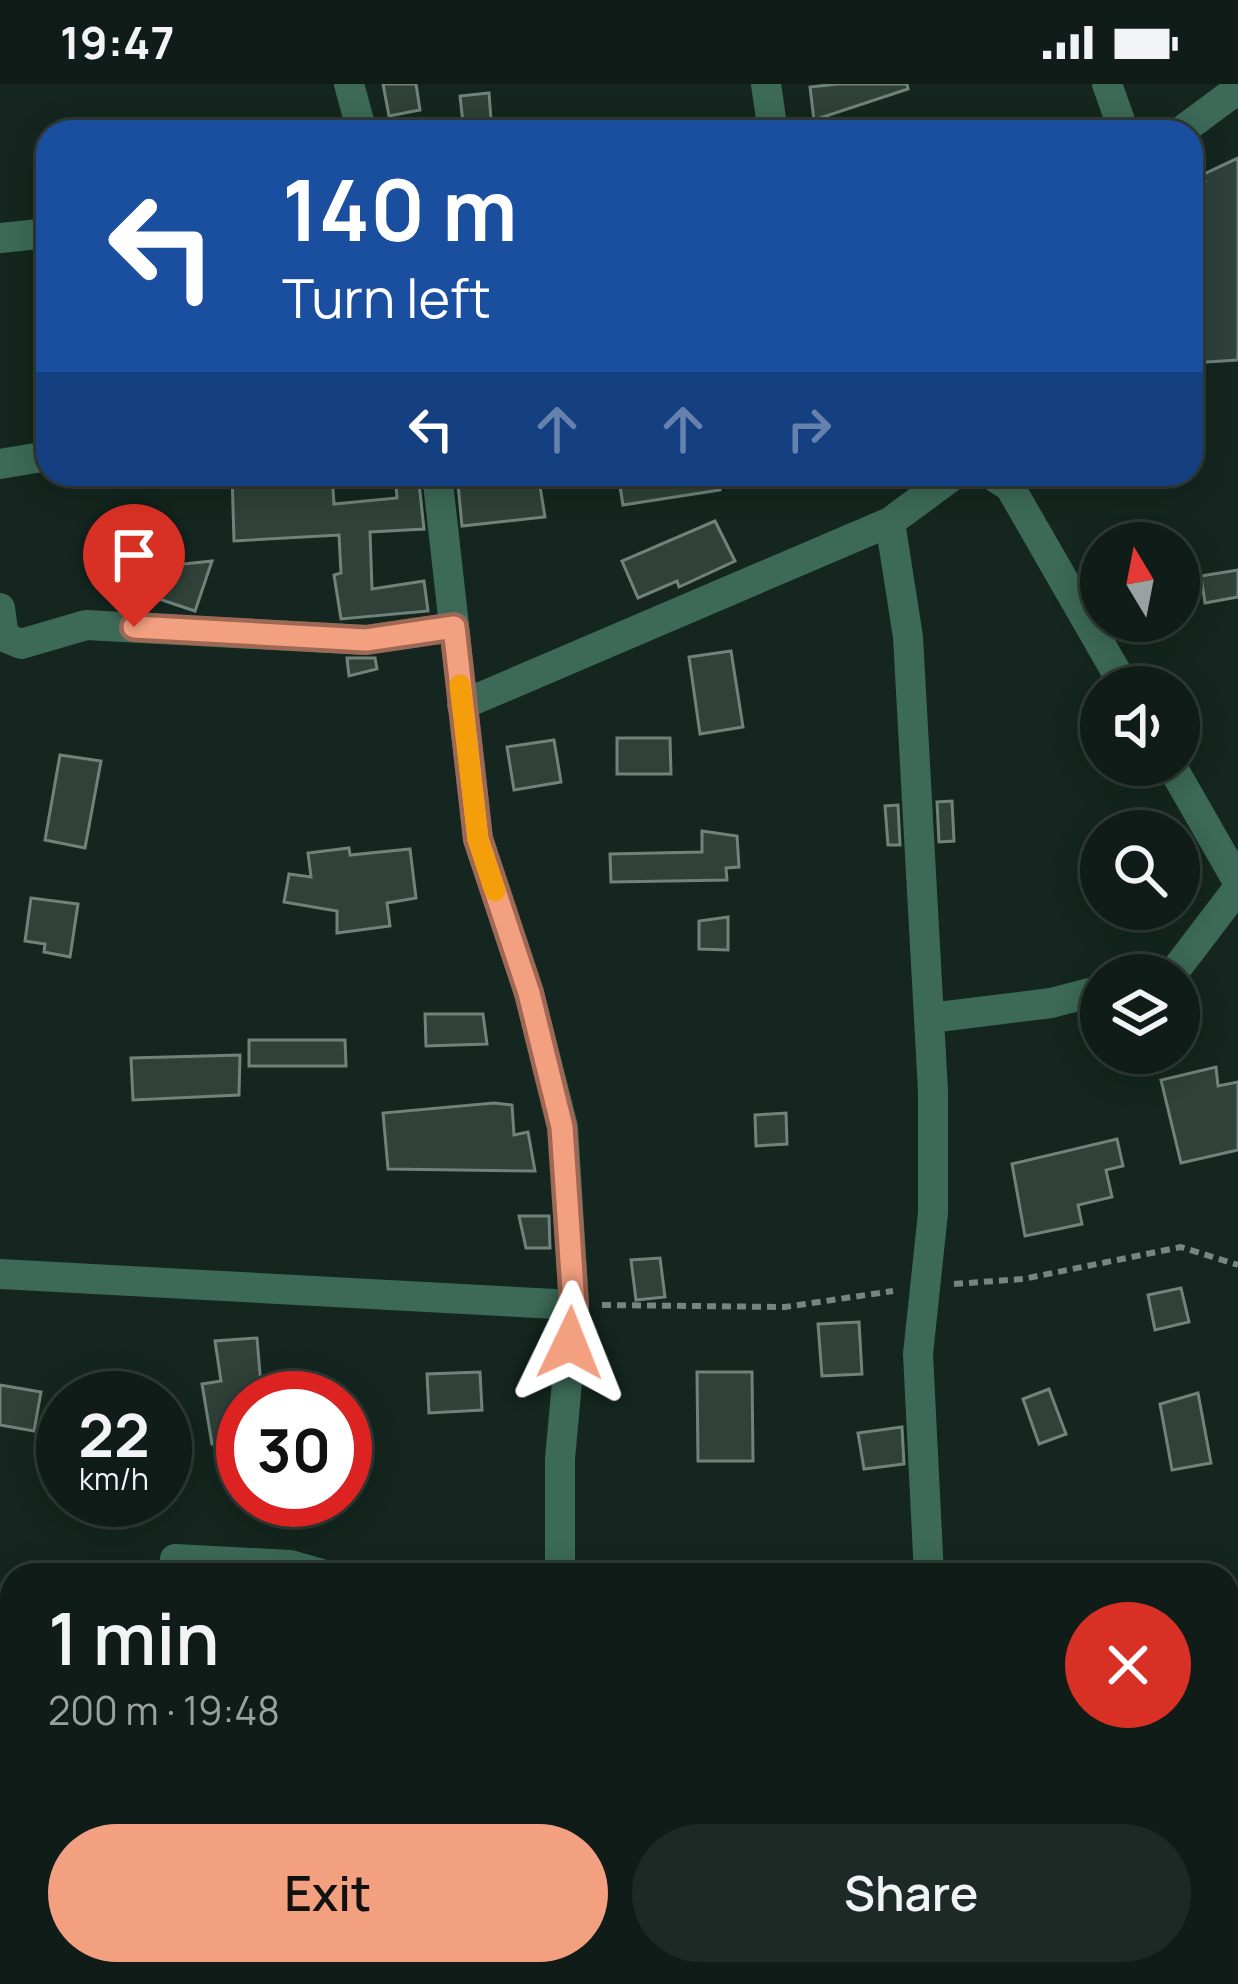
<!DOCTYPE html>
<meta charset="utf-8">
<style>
body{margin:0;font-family:Manrope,sans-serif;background:#1d2924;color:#f1f3f6;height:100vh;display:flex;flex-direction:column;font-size:45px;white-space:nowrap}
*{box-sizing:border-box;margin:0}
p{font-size:39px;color:#9ba1a1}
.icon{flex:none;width:66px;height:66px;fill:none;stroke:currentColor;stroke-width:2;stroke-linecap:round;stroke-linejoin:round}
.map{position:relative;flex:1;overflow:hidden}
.side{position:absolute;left:0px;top:1479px;width:1239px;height:423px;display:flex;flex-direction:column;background:#0f1c17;border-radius:36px 36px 0 0;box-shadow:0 6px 30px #0003,0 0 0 3px #2f3a36}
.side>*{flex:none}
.hud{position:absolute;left:36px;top:36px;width:1167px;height:366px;border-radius:36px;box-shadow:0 6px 30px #0003,0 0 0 3px #2f3a36;background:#1a4fa0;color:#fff;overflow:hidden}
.needle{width:78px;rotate:350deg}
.tools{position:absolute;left:1080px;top:438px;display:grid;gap:24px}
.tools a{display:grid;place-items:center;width:120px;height:120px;border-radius:50%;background:#0f1c17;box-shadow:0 6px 30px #0003,0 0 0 3px #2f3a36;font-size:60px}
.speed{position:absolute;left:36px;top:1287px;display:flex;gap:24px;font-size:60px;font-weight:700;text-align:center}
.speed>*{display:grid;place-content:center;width:156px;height:156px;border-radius:50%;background:#0f1c17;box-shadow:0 6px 30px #0003,0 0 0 3px #2f3a36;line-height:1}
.speed small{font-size:30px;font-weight:400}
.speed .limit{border:18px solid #d22;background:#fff;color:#111}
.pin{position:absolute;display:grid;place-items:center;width:102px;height:102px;color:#fff;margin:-123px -51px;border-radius:50% 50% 50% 0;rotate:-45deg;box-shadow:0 0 12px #0007}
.pin .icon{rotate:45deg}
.me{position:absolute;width:132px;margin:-66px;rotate:2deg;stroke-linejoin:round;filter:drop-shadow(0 0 9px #0008)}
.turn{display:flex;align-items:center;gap:42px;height:252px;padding:0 48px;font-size:54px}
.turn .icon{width:156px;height:156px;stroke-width:2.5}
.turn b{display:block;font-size:84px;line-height:102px}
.lanes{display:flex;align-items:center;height:114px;padding:0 48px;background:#0003;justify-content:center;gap:60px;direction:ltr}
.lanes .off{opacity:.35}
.round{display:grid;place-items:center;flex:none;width:126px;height:126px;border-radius:63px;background:#1d2924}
.headline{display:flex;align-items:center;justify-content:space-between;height:204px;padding:0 48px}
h1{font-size:72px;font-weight:600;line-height:90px}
.primary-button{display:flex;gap:24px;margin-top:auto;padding:24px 48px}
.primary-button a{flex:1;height:138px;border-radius:72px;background:#f3a081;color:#111;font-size:48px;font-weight:600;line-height:138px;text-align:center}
.primary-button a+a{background:#1d2924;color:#f1f3f6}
.status{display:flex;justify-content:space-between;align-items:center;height:84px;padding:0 60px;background:#0f1c17;direction:ltr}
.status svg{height:33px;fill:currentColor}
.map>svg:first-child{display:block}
.building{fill:#2f4139;stroke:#6f837a;stroke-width:3}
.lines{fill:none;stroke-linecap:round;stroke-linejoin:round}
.path{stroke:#76857f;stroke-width:6;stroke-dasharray:9 6;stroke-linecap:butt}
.minor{stroke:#3c6958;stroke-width:30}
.route-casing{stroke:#9e6854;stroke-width:30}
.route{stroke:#f3a081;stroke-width:21}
.slow{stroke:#f59e0b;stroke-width:21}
</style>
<div class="status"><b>19:47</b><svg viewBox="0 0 49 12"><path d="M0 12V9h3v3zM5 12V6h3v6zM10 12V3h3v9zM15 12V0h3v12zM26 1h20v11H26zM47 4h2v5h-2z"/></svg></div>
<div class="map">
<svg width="1238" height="1900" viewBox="0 0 1238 1900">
<rect width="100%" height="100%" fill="#14261f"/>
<g class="building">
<polygon points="383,0 416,0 420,26 389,32"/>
<polygon points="838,0 907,0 908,5 814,36 810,3"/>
<polygon points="489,9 492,48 464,48 460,12"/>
<polygon points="1238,74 1238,276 1191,279 1191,155 1201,151 1191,129 1191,104 1205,97 1202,91"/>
<polygon points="232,390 332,390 334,420 397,414 395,390 418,390 424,445 370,448 372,505 424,497 428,527 341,535 334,491 341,489 339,451 234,457"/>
<polygon points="457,390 538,390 545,433 462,442"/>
<polygon points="618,390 719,390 720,406 623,421"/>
<polygon points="715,437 735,477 679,503 677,497 638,514 622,477"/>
<polygon points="118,439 167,444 153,485 113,481"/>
<polygon points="212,477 195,527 147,511 156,483"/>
<polygon points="1238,486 1238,513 1205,519 1201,492"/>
<polygon points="731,567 743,643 700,650 689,573"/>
<polygon points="347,574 375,574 377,585 349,592"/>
<polygon points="617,654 670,654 671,690 617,690"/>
<polygon points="554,656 561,698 514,706 507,663"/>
<polygon points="60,671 101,677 85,764 45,756"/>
<polygon points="952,717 954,757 939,758 937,718"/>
<polygon points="898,721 900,761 888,761 885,722"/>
<polygon points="702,747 737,752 739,783 726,784 727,796 611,798 610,770 702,768"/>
<polygon points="349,764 350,771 410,765 416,814 387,819 390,842 337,849 337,827 284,818 289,790 311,793 308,769"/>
<polygon points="31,814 78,820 70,873 44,868 45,860 25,857"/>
<polygon points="728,833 728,866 699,865 699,837"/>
<polygon points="425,930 483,930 487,960 426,962"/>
<polygon points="249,956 345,956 346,982 249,982"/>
<polygon points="240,971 239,1011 133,1016 131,974"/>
<polygon points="1216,983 1218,1002 1238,998 1238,1066 1181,1079 1161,996"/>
<polygon points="494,1019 512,1021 514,1051 528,1048 535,1087 388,1085 383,1029"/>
<polygon points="786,1029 787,1060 756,1062 755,1031"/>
<polygon points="1117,1055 1123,1082 1106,1086 1112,1113 1078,1121 1082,1140 1025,1152 1012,1080"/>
<polygon points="519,1132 549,1132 550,1164 526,1164"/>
<polygon points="660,1174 665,1213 636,1216 631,1176"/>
<polygon points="1181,1204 1189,1238 1155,1246 1148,1211"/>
<polygon points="859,1238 862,1290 822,1292 818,1240"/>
<polygon points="257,1254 262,1314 243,1314 243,1356 212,1360 202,1300 221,1297 215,1257"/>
<polygon points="480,1288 482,1326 429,1329 427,1290"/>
<polygon points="697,1288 752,1288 753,1377 698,1377"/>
<polygon points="0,1301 41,1308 34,1347 0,1341"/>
<polygon points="1049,1305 1066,1350 1039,1360 1023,1315"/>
<polygon points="1198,1309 1211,1379 1172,1386 1160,1320"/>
<polygon points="902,1343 904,1380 864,1385 858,1349"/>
</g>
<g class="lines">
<g class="path">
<polyline points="954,1200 1023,1195 1181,1163 1238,1181"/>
<polyline points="602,1221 785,1223 893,1207"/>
</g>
<g class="minor">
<polyline points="349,0 362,48"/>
<polyline points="766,0 773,48"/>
<polyline points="1107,0 1124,48"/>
<polyline points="1180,48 1238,5"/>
<polyline points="0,154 48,149"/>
<polyline points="0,380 48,372"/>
<polyline points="437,390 478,755 529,909 563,1043 574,1221 560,1375 560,1491"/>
<polyline points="990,390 1010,403 1125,603"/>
<polyline points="890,438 908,553 933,1007 933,1129 918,1270 929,1491"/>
<polyline points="0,524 4,553 21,560 86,541 366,556 454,543"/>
<polyline points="462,621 890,438 955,390"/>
<polyline points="1171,681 1238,798"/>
<polyline points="1161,891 1174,888 1238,804"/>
<polyline points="930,934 1051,919 1101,906"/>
<polyline points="0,1190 574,1221"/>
<polyline points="175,1475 290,1481 325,1491"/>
<polyline points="591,1890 593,1900"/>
<polyline points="867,1900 869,1890"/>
</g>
</g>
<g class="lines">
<defs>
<polyline id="route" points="134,543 366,556 454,543 478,755 529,909 562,1043 574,1221 570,1259"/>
</defs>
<use href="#route" class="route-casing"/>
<use href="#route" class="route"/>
<polyline class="slow" points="460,601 478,755 495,807"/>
</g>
</svg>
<div class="tools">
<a><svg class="needle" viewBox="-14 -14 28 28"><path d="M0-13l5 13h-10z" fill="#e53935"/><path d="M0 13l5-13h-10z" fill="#9ba1a1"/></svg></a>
<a><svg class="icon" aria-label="sound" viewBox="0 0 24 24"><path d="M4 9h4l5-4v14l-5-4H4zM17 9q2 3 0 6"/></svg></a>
<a><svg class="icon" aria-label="search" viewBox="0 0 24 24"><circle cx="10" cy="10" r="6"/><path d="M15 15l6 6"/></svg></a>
<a><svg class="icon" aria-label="layers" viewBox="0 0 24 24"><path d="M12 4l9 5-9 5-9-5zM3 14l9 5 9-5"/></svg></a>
</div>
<div class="speed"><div>22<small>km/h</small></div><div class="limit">30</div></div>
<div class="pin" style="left:134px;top:543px;background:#d93025"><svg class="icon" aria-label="arrive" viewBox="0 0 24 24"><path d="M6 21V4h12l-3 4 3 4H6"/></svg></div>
<svg class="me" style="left:570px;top:1259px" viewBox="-20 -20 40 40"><path d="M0-17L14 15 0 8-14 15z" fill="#f3a081" stroke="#fff" stroke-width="4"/></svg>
<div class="hud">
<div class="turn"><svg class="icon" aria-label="left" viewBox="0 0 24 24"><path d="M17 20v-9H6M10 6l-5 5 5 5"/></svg><div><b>140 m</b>Turn left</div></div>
<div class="lanes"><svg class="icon" aria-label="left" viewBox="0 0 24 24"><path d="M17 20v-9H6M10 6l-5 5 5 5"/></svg><svg class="icon off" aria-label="ahead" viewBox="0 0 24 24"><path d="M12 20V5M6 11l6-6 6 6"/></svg><svg class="icon off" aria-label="ahead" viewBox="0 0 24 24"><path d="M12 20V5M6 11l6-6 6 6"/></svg><svg class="icon off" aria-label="right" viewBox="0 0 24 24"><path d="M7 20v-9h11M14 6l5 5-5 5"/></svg></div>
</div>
<section class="side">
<div class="headline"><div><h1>1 min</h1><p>200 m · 19:48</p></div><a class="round" style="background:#d93025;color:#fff"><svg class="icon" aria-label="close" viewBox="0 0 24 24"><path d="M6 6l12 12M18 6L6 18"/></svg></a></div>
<div class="primary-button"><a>Exit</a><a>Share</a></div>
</section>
</div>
